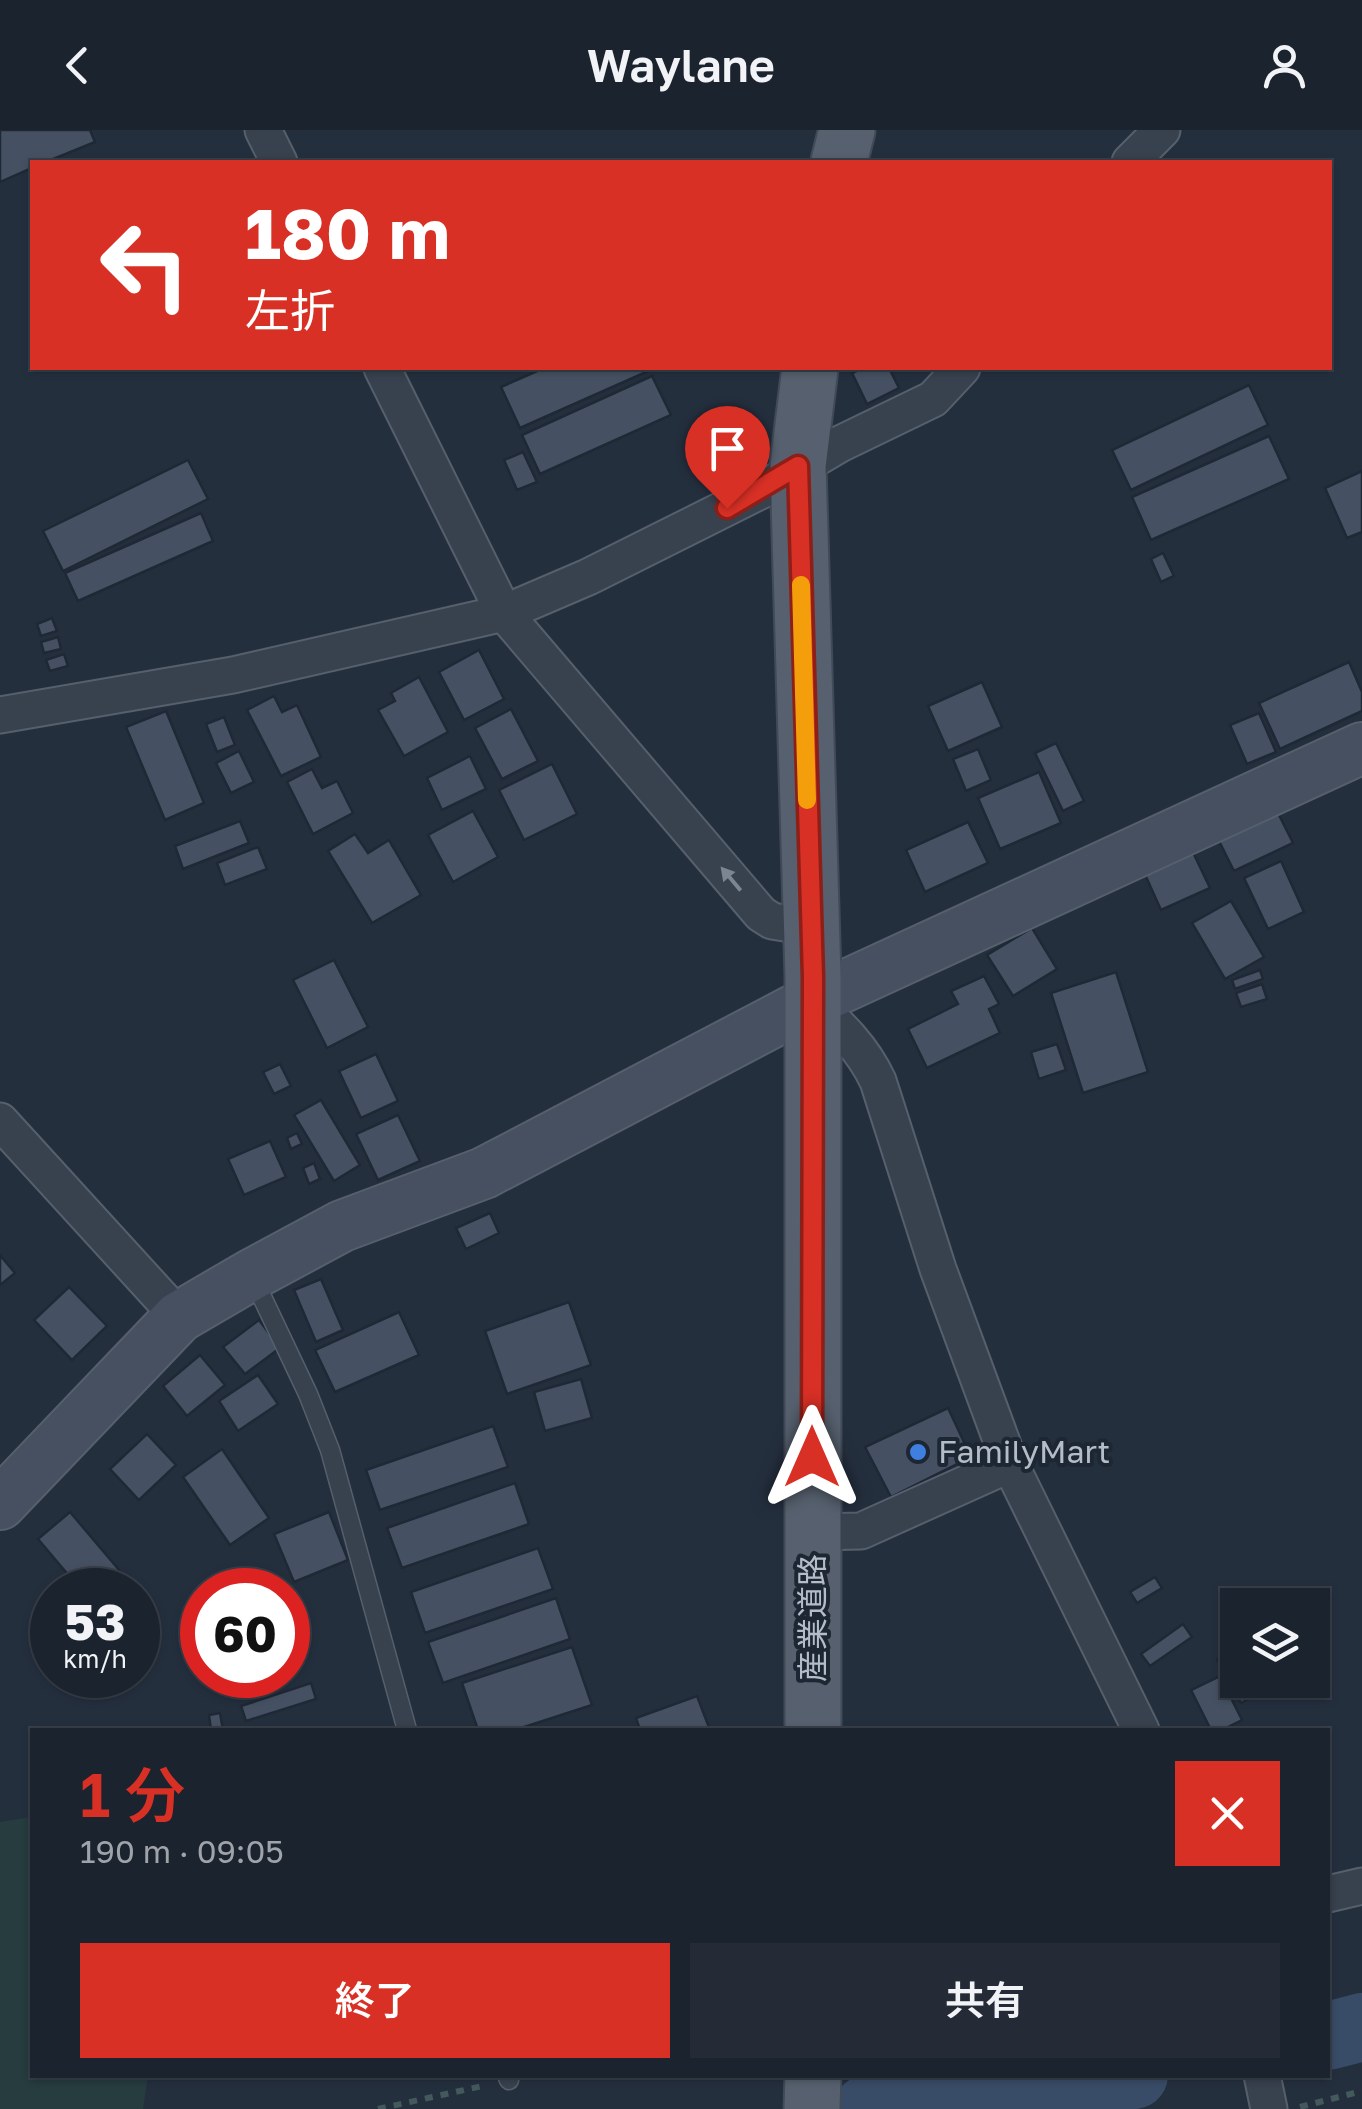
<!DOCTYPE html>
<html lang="ja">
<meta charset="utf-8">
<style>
body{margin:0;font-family:"Golos Text","Noto Sans JP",sans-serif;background:#242b36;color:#f1f3f6;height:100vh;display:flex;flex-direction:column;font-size:38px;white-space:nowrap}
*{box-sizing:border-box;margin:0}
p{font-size:32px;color:#a0a4aa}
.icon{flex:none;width:55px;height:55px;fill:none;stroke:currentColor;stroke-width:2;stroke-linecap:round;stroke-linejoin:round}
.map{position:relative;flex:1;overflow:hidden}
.panel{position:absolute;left:30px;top:1598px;width:1300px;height:350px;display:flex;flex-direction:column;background:#1b232e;border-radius:0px;box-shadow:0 2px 8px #0004,0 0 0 2px #39404a}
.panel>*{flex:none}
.top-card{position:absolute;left:30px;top:30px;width:1302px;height:210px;border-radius:0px;box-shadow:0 2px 8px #0004,0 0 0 2px #39404a;background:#d93025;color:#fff;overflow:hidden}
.controls{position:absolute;left:1220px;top:1458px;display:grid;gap:20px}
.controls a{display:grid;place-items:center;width:110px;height:110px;border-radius:0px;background:#1b232e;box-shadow:0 2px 8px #0004,0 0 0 2px #39404a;font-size:50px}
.speed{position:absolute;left:30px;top:1438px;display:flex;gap:20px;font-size:50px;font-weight:700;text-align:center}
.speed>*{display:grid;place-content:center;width:130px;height:130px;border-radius:50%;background:#1b232e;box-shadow:0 2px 8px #0004,0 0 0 2px #39404a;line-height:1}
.speed small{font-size:25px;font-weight:400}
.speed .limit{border:15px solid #d22;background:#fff;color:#111}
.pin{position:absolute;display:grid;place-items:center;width:85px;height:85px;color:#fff;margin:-102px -42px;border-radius:50% 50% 50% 0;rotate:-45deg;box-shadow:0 0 10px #0007}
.pin .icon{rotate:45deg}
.me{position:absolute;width:110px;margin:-55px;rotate:0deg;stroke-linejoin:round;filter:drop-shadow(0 0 8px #0008)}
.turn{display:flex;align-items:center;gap:35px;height:210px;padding:0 50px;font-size:45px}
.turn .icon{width:130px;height:130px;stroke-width:2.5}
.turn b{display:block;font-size:70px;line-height:85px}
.round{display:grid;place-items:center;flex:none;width:105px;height:105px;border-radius:0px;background:#242b36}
.headline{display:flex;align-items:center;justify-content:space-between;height:170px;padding:0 50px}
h1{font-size:60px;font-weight:600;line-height:75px;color:#d93025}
.primary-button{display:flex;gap:20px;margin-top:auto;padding:20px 50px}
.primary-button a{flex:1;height:115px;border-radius:0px;background:#d93025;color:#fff;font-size:40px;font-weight:600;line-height:115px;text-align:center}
.primary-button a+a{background:#242b36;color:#f1f3f6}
header{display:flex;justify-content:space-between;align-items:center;height:130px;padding:0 50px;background:#1b232e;font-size:45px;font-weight:600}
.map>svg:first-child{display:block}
.green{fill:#263c3f}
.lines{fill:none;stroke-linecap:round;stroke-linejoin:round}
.stream{stroke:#394c67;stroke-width:11}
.river{stroke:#394c67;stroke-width:68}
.building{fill:#455162;stroke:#1f2835;stroke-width:2.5}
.lane-casing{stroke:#565f6c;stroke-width:21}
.street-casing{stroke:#565f6c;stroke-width:39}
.secondary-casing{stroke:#565f6c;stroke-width:54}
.primary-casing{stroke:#414a57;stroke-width:59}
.path{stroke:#44595c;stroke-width:6;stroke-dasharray:8 8;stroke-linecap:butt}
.lane{stroke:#38414e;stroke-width:18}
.street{stroke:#38414e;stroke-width:35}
.secondary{stroke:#465061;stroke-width:50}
.primary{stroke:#56606e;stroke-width:55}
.oneway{fill:#7c8592}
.route-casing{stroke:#8d1f18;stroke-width:25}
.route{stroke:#d93025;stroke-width:18}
.slow{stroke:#f59e0b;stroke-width:18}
.shop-dot{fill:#3f7fe0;stroke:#1d2633;stroke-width:4}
.labels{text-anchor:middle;stroke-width:8;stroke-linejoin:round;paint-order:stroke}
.poi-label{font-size:32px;fill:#b4bcc9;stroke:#1d2633;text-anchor:start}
.street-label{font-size:32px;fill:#b4bcc9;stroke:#1d2633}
</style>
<header><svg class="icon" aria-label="back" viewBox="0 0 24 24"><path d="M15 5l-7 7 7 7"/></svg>Waylane<svg class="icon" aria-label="person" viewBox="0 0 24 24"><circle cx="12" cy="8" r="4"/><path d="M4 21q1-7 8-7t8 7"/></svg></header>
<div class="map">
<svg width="1362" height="1979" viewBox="0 0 1362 1979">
<rect width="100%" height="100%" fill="#242f3e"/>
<polygon class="green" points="32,1687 32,1945 148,1945 143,1979 0,1979 0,1692"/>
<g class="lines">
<polyline class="stream" points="997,1979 1000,1961"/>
<g class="river">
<polyline points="1328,1906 1362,1897"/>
<polyline points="867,1979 1134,1945"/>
</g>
</g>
<g class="building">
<polygon points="0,0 90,0 95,12 46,32 32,32 32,38 0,52"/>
<polygon points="544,238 653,238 653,239 520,298 501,257"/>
<polygon points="863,238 889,238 899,258 867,274 852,243"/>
<polygon points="652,246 671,285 540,344 522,305"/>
<polygon points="1249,255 1268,295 1131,360 1112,320"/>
<polygon points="1269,306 1289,349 1151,410 1132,367"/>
<polygon points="523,322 537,352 517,360 504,330"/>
<polygon points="188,330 208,369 63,441 43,401"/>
<polygon points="1362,341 1362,402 1347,408 1325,358"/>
<polygon points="201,383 213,411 78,471 65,443"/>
<polygon points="1163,423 1174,446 1161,452 1151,429"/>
<polygon points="52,488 57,501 41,506 37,494"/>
<polygon points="58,507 61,519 44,523 41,512"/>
<polygon points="479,520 504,569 464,590 439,542"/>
<polygon points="64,524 68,536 50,541 46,530"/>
<polygon points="1349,532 1362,562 1362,581 1280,619 1259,573"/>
<polygon points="419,547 448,602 404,626 378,580 395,571 391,563"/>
<polygon points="982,552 1002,597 948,621 928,576"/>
<polygon points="274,566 282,582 297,575 321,627 281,646 247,580"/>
<polygon points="511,579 538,631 502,649 475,598"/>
<polygon points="166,581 204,673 165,690 126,597"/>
<polygon points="1259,583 1276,622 1247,634 1230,595"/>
<polygon points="224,587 235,615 217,622 206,594"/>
<polygon points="1056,613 1084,671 1063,681 1035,623"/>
<polygon points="978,619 991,650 966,661 953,629"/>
<polygon points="239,621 254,652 231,663 216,633"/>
<polygon points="470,626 486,659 442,680 427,648"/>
<polygon points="552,634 577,684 524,710 499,660"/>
<polygon points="312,639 322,658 337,651 353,683 313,704 287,652"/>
<polygon points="1039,642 1061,693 1000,719 978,668"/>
<polygon points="473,681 498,727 453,752 428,705"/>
<polygon points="1277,681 1293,713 1234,741 1218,709"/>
<polygon points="240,691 249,713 183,739 175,716"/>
<polygon points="968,692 988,733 925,762 906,720"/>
<polygon points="355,704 368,723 389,710 421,765 372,793 328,721"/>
<polygon points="258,717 267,739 225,755 217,733"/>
<polygon points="1191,718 1210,758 1161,780 1143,740"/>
<polygon points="1281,731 1304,782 1268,799 1244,748"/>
<polygon points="1231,771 1264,827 1225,849 1192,793"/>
<polygon points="1032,798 1057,839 1013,866 987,825"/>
<polygon points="334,830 368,897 327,918 293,850"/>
<polygon points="1260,840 1263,849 1235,859 1232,850"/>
<polygon points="1116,842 1148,942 1083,963 1051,863"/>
<polygon points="984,846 999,874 989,879 1000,903 927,938 908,899 958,874 951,861"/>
<polygon points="1262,854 1267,869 1241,877 1236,863"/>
<polygon points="1057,914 1066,940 1039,949 1031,922"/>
<polygon points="376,924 398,971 361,988 339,941"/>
<polygon points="280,934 291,956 274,964 263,942"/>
<polygon points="321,970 360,1035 334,1051 294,985"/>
<polygon points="398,985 420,1031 378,1050 356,1004"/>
<polygon points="297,1003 302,1014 291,1019 287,1008"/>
<polygon points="270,1011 286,1047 244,1065 228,1029"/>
<polygon points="314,1033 320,1049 309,1054 303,1038"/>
<polygon points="490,1083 499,1103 466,1119 456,1098"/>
<polygon points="0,1125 15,1143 0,1155"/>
<polygon points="321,1149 343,1200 316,1212 294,1160"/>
<polygon points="69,1157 107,1196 72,1230 34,1190"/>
<polygon points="569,1172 591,1235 507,1264 485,1201"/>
<polygon points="399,1182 419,1225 335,1262 315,1220"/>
<polygon points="259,1190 280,1218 245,1244 223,1217"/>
<polygon points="200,1225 225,1255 187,1286 163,1256"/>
<polygon points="258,1245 278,1274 238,1301 219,1271"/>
<polygon points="581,1249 592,1288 545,1301 534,1262"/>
<polygon points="948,1278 971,1327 891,1367 865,1317"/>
<polygon points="493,1296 508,1337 380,1380 366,1340"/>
<polygon points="147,1304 176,1335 139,1370 110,1339"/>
<polygon points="222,1319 269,1388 230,1415 183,1347"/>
<polygon points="515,1353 529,1394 402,1438 387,1398"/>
<polygon points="70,1382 136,1460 81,1460 38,1409"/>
<polygon points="329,1382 348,1430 294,1452 274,1404"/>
<polygon points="538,1418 553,1459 425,1503 411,1462"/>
<polygon points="1155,1447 1162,1458 1137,1473 1130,1462"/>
<polygon points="556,1468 570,1509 443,1553 428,1512"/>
<polygon points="1183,1494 1192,1507 1150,1536 1141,1524"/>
<polygon points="572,1517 592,1575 515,1600 478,1600 462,1553"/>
<polygon points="1238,1518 1238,1550 1268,1550 1272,1556 1241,1573 1217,1529"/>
<polygon points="1220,1546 1242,1590 1222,1600 1211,1600 1191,1560"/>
<polygon points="311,1553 316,1569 246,1591 241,1576"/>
<polygon points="697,1566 710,1600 640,1600 636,1588"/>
<polygon points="220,1583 223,1600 211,1600 209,1585"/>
</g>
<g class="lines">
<defs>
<g id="lane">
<polyline points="253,1148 308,1264 330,1320 407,1600"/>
<polyline points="507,1945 509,1950"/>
</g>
<g id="street">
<polyline points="263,0 279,32"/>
<polyline points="1130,32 1162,0"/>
<polyline points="382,238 504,483 761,784 772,791 810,797"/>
<polyline points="0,585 233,545 504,483 588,447 762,360 840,314 933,269 962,238"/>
<path d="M812,871C839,896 862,917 878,951L938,1139L1010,1334L1141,1600"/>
<polyline points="0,991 179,1187"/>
<polyline points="812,1402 861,1401 1010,1334"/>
<polyline points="1328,1764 1362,1756"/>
<polyline points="1262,1945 1269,1979"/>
</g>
<polyline id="secondary" points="0,1374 179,1187 251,1145 342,1096 484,1043 812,871 1362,618"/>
<g id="primary">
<polyline points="839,32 847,0"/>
<polyline points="810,238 798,336 813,847 813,1600"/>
<polyline points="812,1979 813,1945"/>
</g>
</defs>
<use href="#lane" class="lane-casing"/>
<use href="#street" class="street-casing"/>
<use href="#secondary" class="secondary-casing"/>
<use href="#primary" class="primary-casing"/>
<g class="path">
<polyline points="1300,1977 1362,1961"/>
<polyline points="378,1979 487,1955"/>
</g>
<use href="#lane" class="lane"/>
<use href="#street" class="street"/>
<use href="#secondary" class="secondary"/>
<use href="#primary" class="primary"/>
</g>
<defs><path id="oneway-solid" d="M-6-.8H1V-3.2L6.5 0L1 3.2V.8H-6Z" transform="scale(2.5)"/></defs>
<use class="oneway" href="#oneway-solid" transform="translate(731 749) rotate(-130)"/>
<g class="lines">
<defs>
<polyline id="route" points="727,378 798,336 813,847 812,1327"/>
</defs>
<use href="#route" class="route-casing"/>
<use href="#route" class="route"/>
<polyline class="slow" points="801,455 807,670"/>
</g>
<circle class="shop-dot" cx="918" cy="1322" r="10"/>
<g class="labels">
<g class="poi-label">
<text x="938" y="1333">FamilyMart</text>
</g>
<g class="street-label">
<text transform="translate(813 1488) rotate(-90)" y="11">産業道路</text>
</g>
</g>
</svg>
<div class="controls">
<a><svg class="icon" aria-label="layers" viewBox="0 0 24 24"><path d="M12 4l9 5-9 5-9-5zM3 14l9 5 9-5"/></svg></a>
</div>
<div class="speed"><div>53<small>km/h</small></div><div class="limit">60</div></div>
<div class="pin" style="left:727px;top:378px;background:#d93025"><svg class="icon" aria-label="arrive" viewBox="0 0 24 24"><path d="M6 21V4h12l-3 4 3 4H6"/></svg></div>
<svg class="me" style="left:812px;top:1327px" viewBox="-20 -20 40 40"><path d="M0-17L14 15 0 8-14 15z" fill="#d93025" stroke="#fff" stroke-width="4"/></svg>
<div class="top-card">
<div class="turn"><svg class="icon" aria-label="left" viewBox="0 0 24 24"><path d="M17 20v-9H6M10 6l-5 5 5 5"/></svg><div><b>180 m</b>左折</div></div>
</div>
<section class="panel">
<div class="headline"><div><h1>1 分</h1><p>190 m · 09:05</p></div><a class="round" style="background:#d93025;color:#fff"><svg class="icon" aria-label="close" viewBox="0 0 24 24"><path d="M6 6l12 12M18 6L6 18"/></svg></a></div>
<div class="primary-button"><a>終了</a><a>共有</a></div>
</section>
</div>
